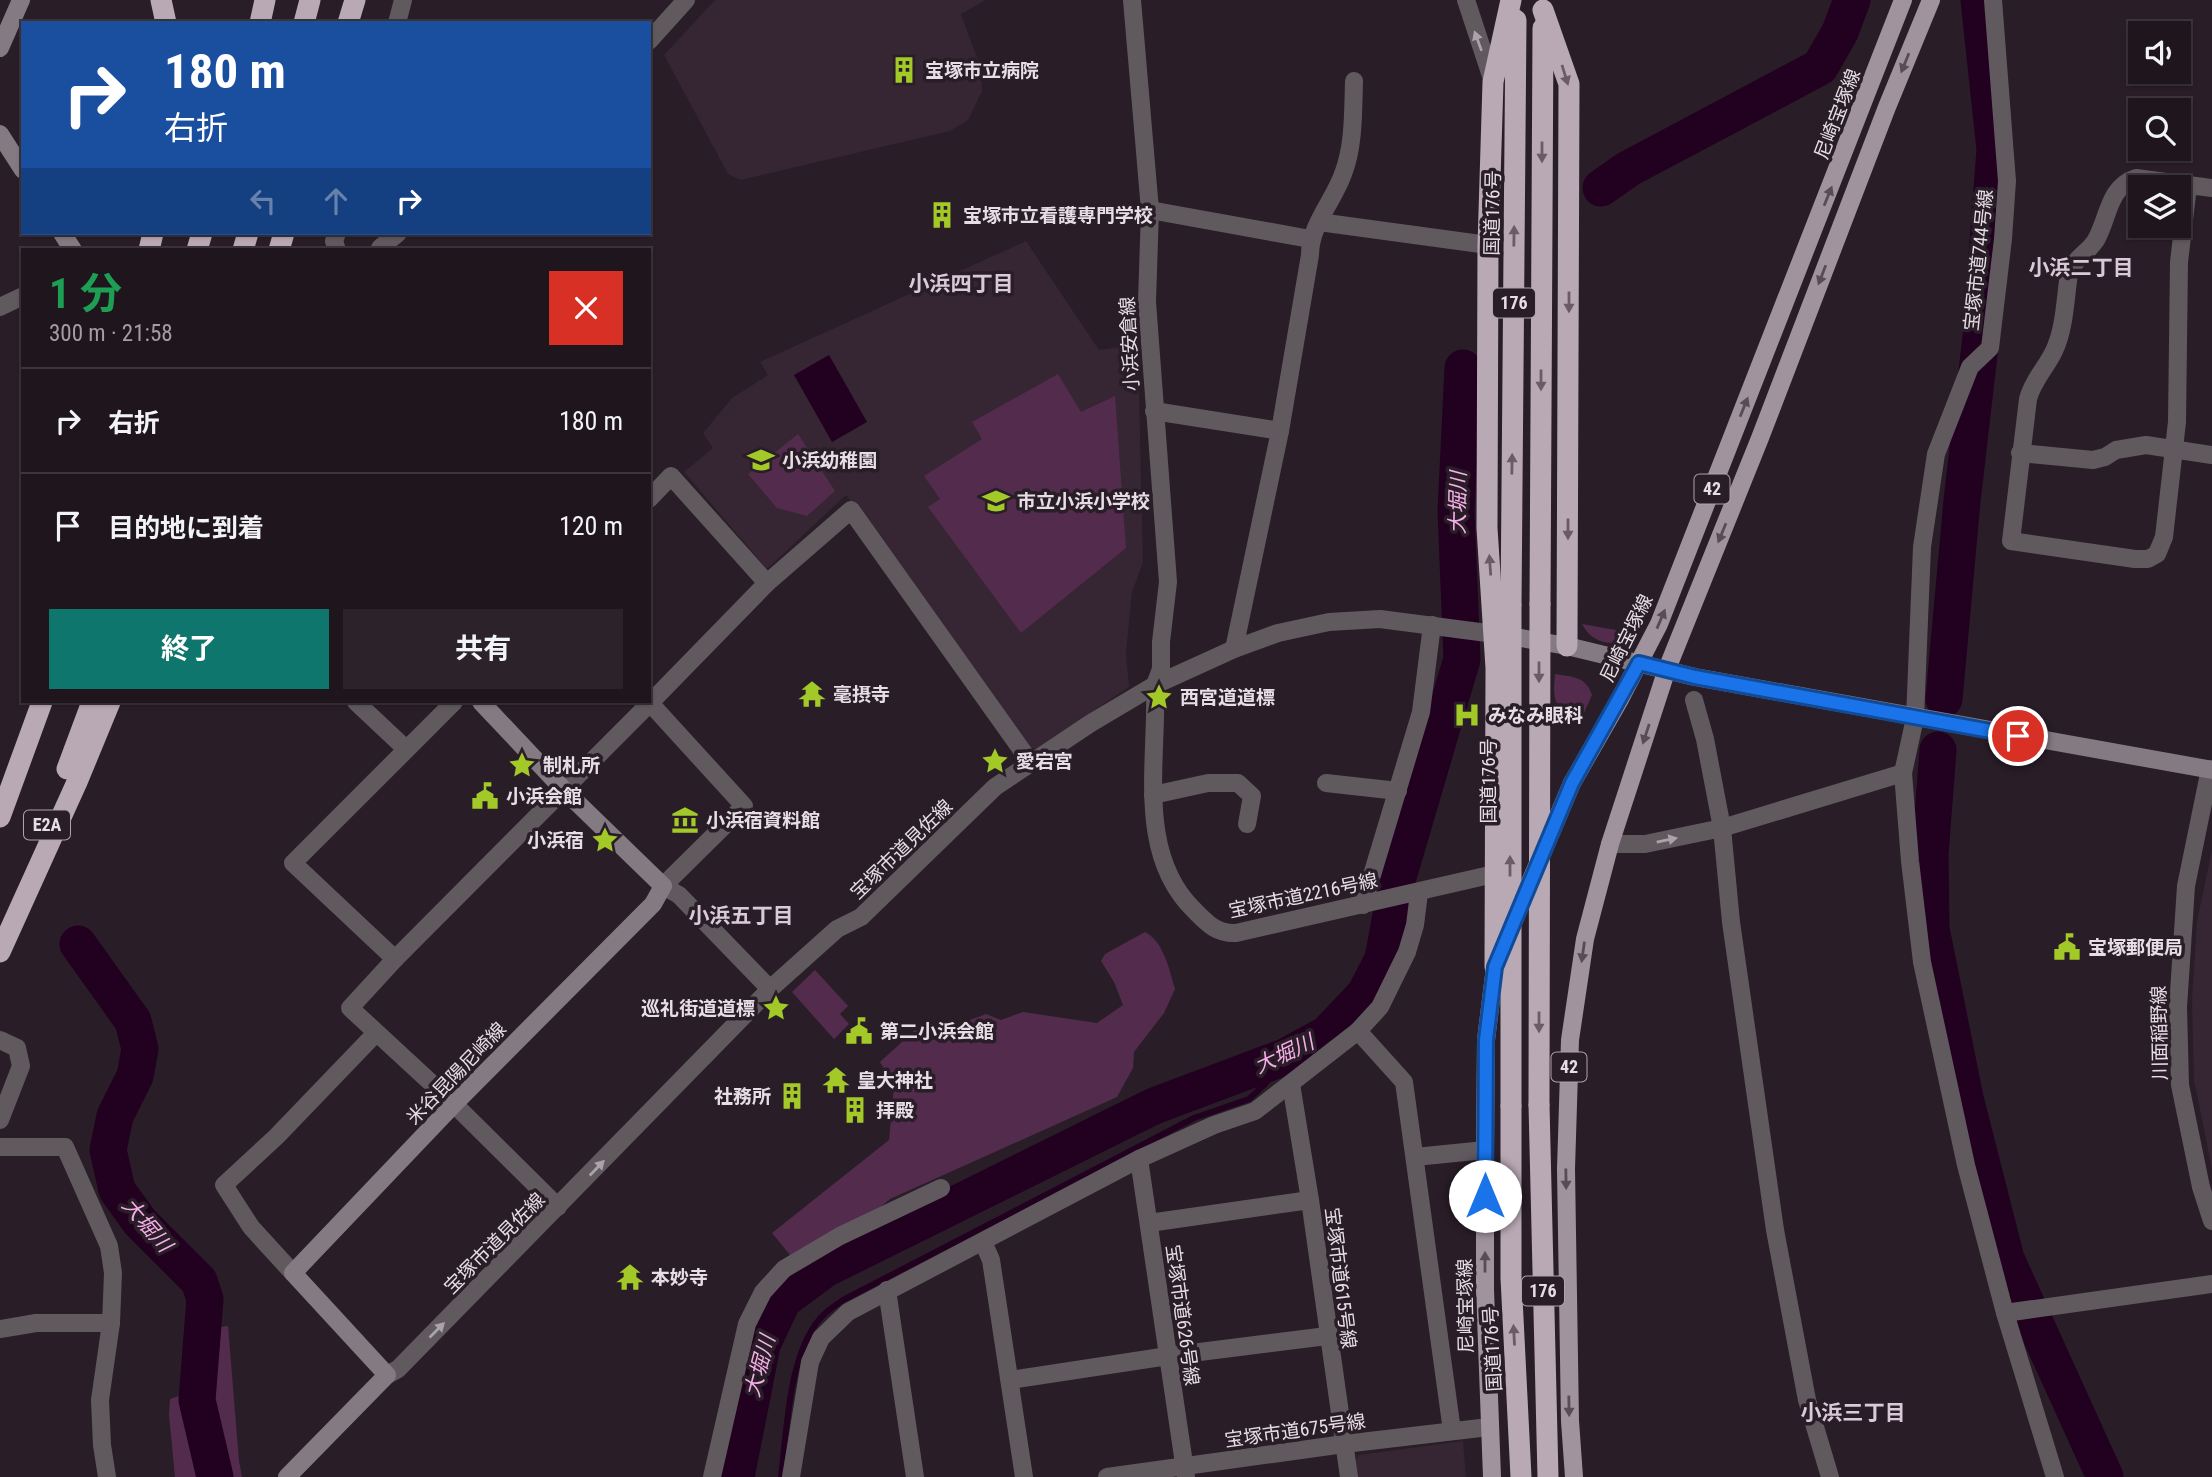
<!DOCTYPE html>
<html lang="ja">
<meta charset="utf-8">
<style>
body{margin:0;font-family:"Roboto Condensed","Noto Sans JP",sans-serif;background:#2c232a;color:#f1f3f6;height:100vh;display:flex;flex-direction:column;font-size:26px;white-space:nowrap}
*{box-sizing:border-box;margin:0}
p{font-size:23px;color:#a19fa4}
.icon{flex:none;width:38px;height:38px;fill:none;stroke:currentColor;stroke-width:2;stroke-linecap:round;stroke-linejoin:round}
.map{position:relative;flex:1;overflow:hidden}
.sheet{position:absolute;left:21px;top:248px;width:630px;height:455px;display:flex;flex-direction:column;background:#1f161d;border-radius:0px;box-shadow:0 2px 5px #0004,0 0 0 2px #3c353b}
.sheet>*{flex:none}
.top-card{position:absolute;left:21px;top:21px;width:630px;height:214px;border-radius:0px;box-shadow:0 2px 5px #0004,0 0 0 2px #3c353b;background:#1a4fa0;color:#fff;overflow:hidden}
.buttons{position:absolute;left:2128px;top:21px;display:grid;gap:14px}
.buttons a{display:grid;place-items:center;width:63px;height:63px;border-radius:0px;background:#1f161d;box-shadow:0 2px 5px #0004,0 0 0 2px #3c353b;font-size:35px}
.pin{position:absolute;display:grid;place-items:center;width:60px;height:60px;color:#fff;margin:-30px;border:4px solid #fff;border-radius:50%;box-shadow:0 2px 7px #0007}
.me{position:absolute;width:77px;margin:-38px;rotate:0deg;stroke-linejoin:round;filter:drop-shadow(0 0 5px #0008)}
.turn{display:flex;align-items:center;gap:24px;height:147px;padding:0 28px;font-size:32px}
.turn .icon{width:91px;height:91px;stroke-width:2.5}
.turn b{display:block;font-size:49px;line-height:60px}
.lanes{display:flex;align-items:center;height:66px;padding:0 28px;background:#0003;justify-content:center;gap:35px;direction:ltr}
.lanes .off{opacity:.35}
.round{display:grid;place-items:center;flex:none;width:74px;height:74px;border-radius:0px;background:#2c232a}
.summary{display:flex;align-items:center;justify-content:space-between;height:119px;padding:0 28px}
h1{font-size:42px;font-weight:700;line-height:52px;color:#1e9e55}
.button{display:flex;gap:14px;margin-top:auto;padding:14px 28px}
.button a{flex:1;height:80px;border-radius:0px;background:#0f766e;color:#fff;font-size:28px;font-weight:700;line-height:80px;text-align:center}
.button a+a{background:#2c232a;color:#f1f3f6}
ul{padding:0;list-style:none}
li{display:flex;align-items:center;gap:21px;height:105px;padding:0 28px;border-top:2px solid #3c353b}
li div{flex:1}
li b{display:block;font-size:26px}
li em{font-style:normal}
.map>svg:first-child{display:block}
.built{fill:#362532}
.green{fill:#532c4d}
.water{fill:#22001f}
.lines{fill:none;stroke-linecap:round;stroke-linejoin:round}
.stream{stroke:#22001f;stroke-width:6}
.river{stroke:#22001f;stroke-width:37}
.street{stroke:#605a5f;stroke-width:18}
.secondary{stroke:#847a82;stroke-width:18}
.primary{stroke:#a0939d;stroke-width:18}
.highway{stroke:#b9a9b5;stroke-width:21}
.highway-bridge{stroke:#b9a9b5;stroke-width:21}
.oneway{fill:#aaa3a9}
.oneway2{fill:#594c56}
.oneway3{fill:#6a5c67}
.route-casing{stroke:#114b97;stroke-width:18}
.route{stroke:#1a73e8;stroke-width:12}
.labels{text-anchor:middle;stroke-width:7;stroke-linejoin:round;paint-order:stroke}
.shield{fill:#291d27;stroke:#aea4ac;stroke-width:2}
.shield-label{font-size:18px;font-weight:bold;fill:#e7dee5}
.poi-label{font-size:19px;font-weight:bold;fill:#e7dee5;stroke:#291d27;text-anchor:start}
.street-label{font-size:19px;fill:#e7dee5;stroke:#291d27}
.neighbourhood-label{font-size:21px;font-weight:bold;fill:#dacad7;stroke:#291d27}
.water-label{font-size:21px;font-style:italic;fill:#f6aee9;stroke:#291d27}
</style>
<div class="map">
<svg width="2212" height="1477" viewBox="0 0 2212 1477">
<rect width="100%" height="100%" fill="#291d27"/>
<g class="built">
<polygon points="715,0 986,0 961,14 981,69 982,91 968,120 950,131 741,180 728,174 664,55"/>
<polygon points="1026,241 1099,350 1138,344 1143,563 1132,592 1126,653 1129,687 1037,749 1028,748 846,495 767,569 684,472 713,448 703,433 732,398 768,375 760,362"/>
<polygon points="2212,850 2212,1169 2194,1080 2192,1000 2197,921"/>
<polygon points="1463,1441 1466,1477 1355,1477 1353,1465 1359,1455"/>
</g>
<g class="green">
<polygon points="1058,374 1081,412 1115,396 1126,548 1021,633 928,507 940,499 924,476 982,439 972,422"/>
<polygon points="798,434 835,491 807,516 777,508 748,474"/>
<path d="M1582,624L1638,634C1618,647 1594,647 1582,624Z"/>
<path d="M1555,674C1572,677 1586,676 1592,695L1584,713L1580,715C1552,711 1553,698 1555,674Z"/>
<path d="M1145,932C1164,942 1169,969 1175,989L1164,1013L1134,1052L1133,1068L1117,1097L890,1199L804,1272L772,1233L889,1140L894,1087L880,1062L916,1029L949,1028L986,1014L1001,1020L1023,1012L1097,1023L1123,1005L1114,982L1101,961L1105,954Z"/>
<polygon points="815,970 848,1006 840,1014 849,1024 834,1039 792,992"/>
<polygon points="228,1326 239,1461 242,1477 175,1477 169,1415 170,1399 184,1394 192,1380 186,1332"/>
</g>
<polygon class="water" points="829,355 867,422 832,442 794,375"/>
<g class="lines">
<path class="stream" d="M781,1477C787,1430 788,1365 815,1325C822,1314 833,1307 843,1300L1194,1118L1249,1099L1265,1084L1285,1057"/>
<g class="river">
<polyline points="1601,188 1628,169 1820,67 1840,32 1852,0"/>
<polyline points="1944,699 1962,501 1981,337 1995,149 1979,0"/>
<polyline points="1938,750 1930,854 1931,929 1965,1098 2006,1259 2105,1477"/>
<polyline points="78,944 133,1021 140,1049 135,1076 115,1116 108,1150 117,1190 140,1222 199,1281 205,1299 197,1400 215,1477"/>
<polyline points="736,1477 762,1345 783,1300 825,1269 1154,1106 1285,1057 1327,1034 1365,994 1383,959 1398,877 1462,659 1456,511 1463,368"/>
</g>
<g class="street">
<path d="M1132,0L1150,210L1147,302L1168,582L1161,642V669L1155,685C1158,760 1135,854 1195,911C1208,924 1217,934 1236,933L1494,874"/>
<polyline points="1466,0 1493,82"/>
<polyline points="1993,0 2007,181 2003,239 1990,348 1970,367 1936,454 1922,547 1915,718 1903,773 1910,861 1922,962 1966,1165 2005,1313"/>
<polyline points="397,23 403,0"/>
<polyline points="649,41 686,0"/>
<path d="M2188,186L2179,262L2177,422L2164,537L2157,554L2148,559H2135L2011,541L2028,399C2033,380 2046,368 2054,351C2065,328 2065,299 2069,274C2076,256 2087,254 2096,240C2109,217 2108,187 2136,178L2212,188"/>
<polyline points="1150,210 1310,239"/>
<polyline points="1319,222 1488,245"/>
<polyline points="337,233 334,241 337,250"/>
<polyline points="382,250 380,248 398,233"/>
<polyline points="0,307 23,296"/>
<polyline points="1154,411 1280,431"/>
<polyline points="2020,453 2093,460 2105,457 2116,450 2146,445 2212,455"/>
<polyline points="649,499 671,476 767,583"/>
<path d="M1234,649L1280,431L1310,255C1310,225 1333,202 1343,174C1354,146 1353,112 1354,81"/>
<polyline points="1694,700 1705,739 1722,828 1731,922 1775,1230 1807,1400 1830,1477"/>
<polyline points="356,702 406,749"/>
<polyline points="650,703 744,806 663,886 679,895 770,989"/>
<polyline points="2210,769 2186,886 2178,1007 2180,1085 2201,1187 2212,1221"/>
<polyline points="1326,783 1398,791"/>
<polyline points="1153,795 1208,783 1238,783 1252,796 1247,824"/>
<polyline points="1610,844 1645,844 1722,828 1903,773"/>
<polyline points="1363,905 1421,712 1432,625"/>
<polyline points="395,959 293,863 454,702"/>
<polyline points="1358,1031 1404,1082 1452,1431"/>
<polyline points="0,1040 17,1048 21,1066 0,1120"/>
<polyline points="1291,1084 1310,1200 1349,1477"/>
<polyline points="0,1147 65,1147 109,1246 113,1273 111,1323"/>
<polyline points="1415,1157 1485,1150"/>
<polyline points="1139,1159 1186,1477"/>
<polyline points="558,1207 454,1104 350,1008 395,959 650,703 767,583 851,510 1031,763"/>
<polyline points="1149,1223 1310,1200"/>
<polyline points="983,1242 991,1260 1024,1477"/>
<polyline points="293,1273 251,1227 224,1185 276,1137 376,1033"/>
<polyline points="887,1290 915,1477"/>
<polyline points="0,1329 36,1323 111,1323 100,1400 102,1445 107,1477"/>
<polyline points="387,1375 398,1369 770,989 837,929 861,917 995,787 1091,723 1155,685 1234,649 1278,633 1329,622 1380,619 1495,634"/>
<polyline points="1010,1380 1168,1356 1327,1336"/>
<polyline points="712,1477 747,1324 763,1292 784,1269 840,1236 941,1188"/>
<polyline points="791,1477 810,1362 821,1338 848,1312 1139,1159 1214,1125 1255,1111 1358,1031 1380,1007 1407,952 1415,925 1419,893"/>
<polyline points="1107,1477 1344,1444 1489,1427"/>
<polyline points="2055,1477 2005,1313 2212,1284"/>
</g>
<g class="secondary">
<polyline points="0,48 21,0"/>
<polyline points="0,134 23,170"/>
<polyline points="62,233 73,250"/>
<polyline points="1498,634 1567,646 1695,677 2212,770"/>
<polyline points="287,1477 387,1375 293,1273 454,1104 653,904 663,886 564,790 481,702"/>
</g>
<g class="primary">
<polyline points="1512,925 1572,783 1619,701 1659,624 1903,0"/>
<polyline points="1492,1477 1485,1290 1485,1150 1486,1040 1495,967 1499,957"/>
<polyline points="1574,1477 1570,1421 1566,1169 1570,1040 1585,939 1610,844 1667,669 1760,438 1887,107 1931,0"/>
</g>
<g class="highway">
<polyline points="161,0 166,23"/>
<polyline points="1543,10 1569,84 1567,646"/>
<polyline points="260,23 265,0"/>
<polyline points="304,23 310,0"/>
<polyline points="348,23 355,0"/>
<polyline points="149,250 153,233"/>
<polyline points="197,250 202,233"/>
<polyline points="243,250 248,233"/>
<polyline points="279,250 284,233"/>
<polyline points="1540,604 1543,28"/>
<polyline points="1511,605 1516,20"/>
<polyline points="67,769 92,702"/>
<polyline points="0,817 42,702"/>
<polyline points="0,952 77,782 110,702"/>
<polyline points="1495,967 1496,668 1487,528 1488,245 1493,82 1511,0"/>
<polyline points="1539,1105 1548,1477"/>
<polyline points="1511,1106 1511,1278 1521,1477"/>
</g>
<g class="highway-bridge">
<polyline points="1511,605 1511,1106"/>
<polyline points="1539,1105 1540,604"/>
</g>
</g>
<defs><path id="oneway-solid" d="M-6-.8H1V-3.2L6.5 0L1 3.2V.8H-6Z" transform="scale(1.75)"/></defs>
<g class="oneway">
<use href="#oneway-solid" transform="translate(1478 41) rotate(-110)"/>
<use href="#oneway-solid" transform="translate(1667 840) rotate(-12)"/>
<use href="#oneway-solid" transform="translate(597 1168) rotate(-46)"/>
<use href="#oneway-solid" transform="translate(437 1330) rotate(-45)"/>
</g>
<g class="oneway2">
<use href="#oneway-solid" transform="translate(1905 63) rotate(112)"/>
<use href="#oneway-solid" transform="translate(1828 196) rotate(-68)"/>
<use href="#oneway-solid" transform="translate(1822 275) rotate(111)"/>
<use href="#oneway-solid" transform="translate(1744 407) rotate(-68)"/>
<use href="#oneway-solid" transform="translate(1722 533) rotate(112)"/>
<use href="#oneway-solid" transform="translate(1661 619) rotate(-67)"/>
<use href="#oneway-solid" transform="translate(1646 734) rotate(108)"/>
<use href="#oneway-solid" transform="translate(1583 952) rotate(98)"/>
<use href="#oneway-solid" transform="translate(1566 1179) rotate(89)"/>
<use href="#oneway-solid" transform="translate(1485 1262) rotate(-90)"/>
<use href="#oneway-solid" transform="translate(1569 1406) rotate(89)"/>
</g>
<g class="oneway3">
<use href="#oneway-solid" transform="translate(1565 75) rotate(73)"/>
<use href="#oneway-solid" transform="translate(1542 152) rotate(90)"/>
<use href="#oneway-solid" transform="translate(1514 236) rotate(-89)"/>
<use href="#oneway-solid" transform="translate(1569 302) rotate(90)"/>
<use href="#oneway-solid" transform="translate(1541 380) rotate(90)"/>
<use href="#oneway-solid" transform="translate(1512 464) rotate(-89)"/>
<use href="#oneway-solid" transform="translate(1568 529) rotate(90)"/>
<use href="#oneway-solid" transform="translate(1490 565) rotate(-94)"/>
<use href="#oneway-solid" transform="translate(1539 672) rotate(90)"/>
<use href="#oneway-solid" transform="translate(1510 866) rotate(-90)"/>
<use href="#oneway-solid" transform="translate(1539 1022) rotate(90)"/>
<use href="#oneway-solid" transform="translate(1514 1335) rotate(-93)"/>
</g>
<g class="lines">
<defs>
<polyline id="route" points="1485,1196 1486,1040 1495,967 1572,783 1639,663 1695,677 2018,736"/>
</defs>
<use href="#route" class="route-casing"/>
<use href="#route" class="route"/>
</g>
<defs>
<symbol id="building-bare" viewBox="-9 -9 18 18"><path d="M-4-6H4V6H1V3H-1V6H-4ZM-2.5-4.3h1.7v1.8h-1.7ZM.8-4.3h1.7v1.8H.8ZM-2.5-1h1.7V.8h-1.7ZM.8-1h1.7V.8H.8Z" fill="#a2c928" stroke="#291d27" stroke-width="2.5" paint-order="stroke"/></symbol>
<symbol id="school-bare" viewBox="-9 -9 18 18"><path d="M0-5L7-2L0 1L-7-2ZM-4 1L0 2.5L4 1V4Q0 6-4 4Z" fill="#a2c928" stroke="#291d27" stroke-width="2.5" paint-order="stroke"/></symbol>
<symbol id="temple-bare" viewBox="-9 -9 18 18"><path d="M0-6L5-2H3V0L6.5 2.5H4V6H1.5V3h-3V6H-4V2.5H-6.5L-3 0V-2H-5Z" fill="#a2c928" stroke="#291d27" stroke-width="2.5" paint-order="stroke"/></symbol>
<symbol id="sight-bare" viewBox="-9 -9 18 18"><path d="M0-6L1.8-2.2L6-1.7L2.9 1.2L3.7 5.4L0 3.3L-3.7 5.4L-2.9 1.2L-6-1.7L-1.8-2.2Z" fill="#a2c928" stroke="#291d27" stroke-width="2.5" paint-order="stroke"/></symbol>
<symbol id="hospital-bare" viewBox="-9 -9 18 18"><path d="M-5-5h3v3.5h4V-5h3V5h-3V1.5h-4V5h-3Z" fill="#a2c928" stroke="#291d27" stroke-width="2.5" paint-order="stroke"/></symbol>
<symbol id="civic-bare" viewBox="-9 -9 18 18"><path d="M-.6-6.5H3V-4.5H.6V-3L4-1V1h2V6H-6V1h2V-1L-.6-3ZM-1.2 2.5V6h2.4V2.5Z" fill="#a2c928" stroke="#291d27" stroke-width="2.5" paint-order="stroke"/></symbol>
<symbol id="museum-bare" viewBox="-9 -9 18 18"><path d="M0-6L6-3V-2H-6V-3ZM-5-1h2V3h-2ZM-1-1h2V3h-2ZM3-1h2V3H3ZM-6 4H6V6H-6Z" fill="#a2c928" stroke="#291d27" stroke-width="2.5" paint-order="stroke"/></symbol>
</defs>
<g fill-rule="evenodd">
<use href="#building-bare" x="885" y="51" width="38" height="38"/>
<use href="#building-bare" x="923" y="196" width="38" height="38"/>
<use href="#school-bare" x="742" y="441" width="38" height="38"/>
<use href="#school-bare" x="977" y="482" width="38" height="38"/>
<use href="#temple-bare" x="793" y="675" width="38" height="38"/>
<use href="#sight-bare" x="1140" y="678" width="38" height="38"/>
<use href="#hospital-bare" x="1448" y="696" width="38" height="38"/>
<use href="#sight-bare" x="976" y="742" width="38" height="38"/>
<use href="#sight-bare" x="503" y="746" width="38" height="38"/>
<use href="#civic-bare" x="466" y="777" width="38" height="38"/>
<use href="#museum-bare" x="666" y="801" width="38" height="38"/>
<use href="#sight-bare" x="586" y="821" width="38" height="38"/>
<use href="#civic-bare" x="2048" y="928" width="38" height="38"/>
<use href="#sight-bare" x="757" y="989" width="38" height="38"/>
<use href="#civic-bare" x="840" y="1012" width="38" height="38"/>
<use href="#temple-bare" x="817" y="1061" width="38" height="38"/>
<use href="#building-bare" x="773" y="1077" width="38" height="38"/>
<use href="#building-bare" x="836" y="1091" width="38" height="38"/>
<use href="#temple-bare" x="611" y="1258" width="38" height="38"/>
</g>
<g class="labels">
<g class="shield">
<rect x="1493" y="288.5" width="42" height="29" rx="5"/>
<rect x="1694.5" y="474.5" width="35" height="29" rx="5"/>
<rect x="24" y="810.5" width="46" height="29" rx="5"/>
<rect x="1551.5" y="1052.5" width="35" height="29" rx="5"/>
<rect x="1522" y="1276.5" width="42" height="29" rx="5"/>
</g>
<g class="shield-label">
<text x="1514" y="309">176</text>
<text x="1712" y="495">42</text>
<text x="47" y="831">E2A</text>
<text x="1569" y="1073">42</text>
<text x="1543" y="1297">176</text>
</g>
<g class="poi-label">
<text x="925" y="77">宝塚市立病院</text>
<text x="963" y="222">宝塚市立看護専門学校</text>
<text x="782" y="467">小浜幼稚園</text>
<text x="1017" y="508">市立小浜小学校</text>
<text x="833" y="701">毫摂寺</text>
<text x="1180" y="704">西宮道道標</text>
<text x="1488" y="722">みなみ眼科</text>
<text x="1016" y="768">愛宕宮</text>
<text x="543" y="772">制札所</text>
<text x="506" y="803">小浜会館</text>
<text x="706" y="827">小浜宿資料館</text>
<text x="584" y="847" text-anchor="end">小浜宿</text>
<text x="2088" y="954">宝塚郵便局</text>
<text x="755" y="1015" text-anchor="end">巡礼街道道標</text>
<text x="880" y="1038">第二小浜会館</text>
<text x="857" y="1087">皇大神社</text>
<text x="771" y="1103" text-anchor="end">社務所</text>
<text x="876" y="1117">拝殿</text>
<text x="651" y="1284">本妙寺</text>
</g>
<g class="street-label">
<text transform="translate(1837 114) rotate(-69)" y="7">尼崎宝塚線</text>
<text transform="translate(1492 213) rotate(-89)" y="7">国道176号</text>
<text transform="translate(1978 260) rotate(-84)" y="7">宝塚市道744号線</text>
<text transform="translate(1129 344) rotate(-93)" y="7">小浜安倉線</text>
<text transform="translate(1626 638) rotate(-64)" y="7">尼崎宝塚線</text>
<text transform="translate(1488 781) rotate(-90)" y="7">国道176号</text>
<text transform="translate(901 849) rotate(-44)" y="7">宝塚市道見佐線</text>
<text transform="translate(1303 895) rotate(-12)" y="7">宝塚市道2216号線</text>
<text transform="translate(2159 1033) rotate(-91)" y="7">川面稲野線</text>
<text transform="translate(456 1073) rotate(-46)" y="7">米谷昆陽尼崎線</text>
<text transform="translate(494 1243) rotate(-45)" y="7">宝塚市道見佐線</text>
<text transform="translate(1341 1278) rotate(83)" y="7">宝塚市道615号線</text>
<text transform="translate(1465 1306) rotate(-91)" y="7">尼崎宝塚線</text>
<text transform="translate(1183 1315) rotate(82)" y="7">宝塚市道626号線</text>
<text transform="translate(1492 1349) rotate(-93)" y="7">国道176号</text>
<text transform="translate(1295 1430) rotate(-8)" y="7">宝塚市道675号線</text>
</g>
<g class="neighbourhood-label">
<text x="2081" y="275">小浜二丁目</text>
<text x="961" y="291">小浜四丁目</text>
<text x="741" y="923">小浜五丁目</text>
<text x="1853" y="1420">小浜三丁目</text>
</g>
<g class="water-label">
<text transform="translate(1458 503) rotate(-89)" y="7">大堀川</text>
<text transform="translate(1284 1054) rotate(-25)" y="7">大堀川</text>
<text transform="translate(147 1225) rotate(49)" y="7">大堀川</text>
<text transform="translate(760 1366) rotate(-75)" y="7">大堀川</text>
</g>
</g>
</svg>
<div class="buttons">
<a><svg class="icon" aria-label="sound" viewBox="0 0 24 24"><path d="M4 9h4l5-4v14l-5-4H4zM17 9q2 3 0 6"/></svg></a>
<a><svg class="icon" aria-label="search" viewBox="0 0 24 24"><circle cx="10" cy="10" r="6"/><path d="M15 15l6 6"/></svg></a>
<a><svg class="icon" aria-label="layers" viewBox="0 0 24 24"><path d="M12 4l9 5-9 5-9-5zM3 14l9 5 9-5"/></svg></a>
</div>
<div class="pin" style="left:2018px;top:736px;background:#d93025"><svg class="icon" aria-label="arrive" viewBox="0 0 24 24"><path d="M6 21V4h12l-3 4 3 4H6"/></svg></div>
<svg class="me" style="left:1485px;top:1196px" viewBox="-20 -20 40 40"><circle r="19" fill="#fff"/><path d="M0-13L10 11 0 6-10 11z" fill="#1a73e8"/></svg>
<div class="top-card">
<div class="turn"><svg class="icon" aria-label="right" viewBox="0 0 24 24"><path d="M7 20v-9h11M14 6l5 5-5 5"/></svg><div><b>180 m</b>右折</div></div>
<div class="lanes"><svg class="icon off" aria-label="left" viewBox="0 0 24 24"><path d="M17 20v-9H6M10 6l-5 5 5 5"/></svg><svg class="icon off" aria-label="ahead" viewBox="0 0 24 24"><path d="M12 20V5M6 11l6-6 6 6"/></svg><svg class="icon" aria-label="right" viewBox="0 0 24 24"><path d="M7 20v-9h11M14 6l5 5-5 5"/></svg></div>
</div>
<section class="sheet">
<div class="summary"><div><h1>1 分</h1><p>300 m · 21:58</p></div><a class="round" style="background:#d93025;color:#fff"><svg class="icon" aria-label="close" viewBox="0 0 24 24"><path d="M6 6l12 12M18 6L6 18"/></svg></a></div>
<ul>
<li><svg class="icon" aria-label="right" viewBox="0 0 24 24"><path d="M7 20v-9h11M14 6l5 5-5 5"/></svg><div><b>右折</b></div><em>180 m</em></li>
<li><svg class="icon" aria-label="arrive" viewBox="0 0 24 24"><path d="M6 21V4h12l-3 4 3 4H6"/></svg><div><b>目的地に到着</b></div><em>120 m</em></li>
</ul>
<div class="button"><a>終了</a><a>共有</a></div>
</section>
</div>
